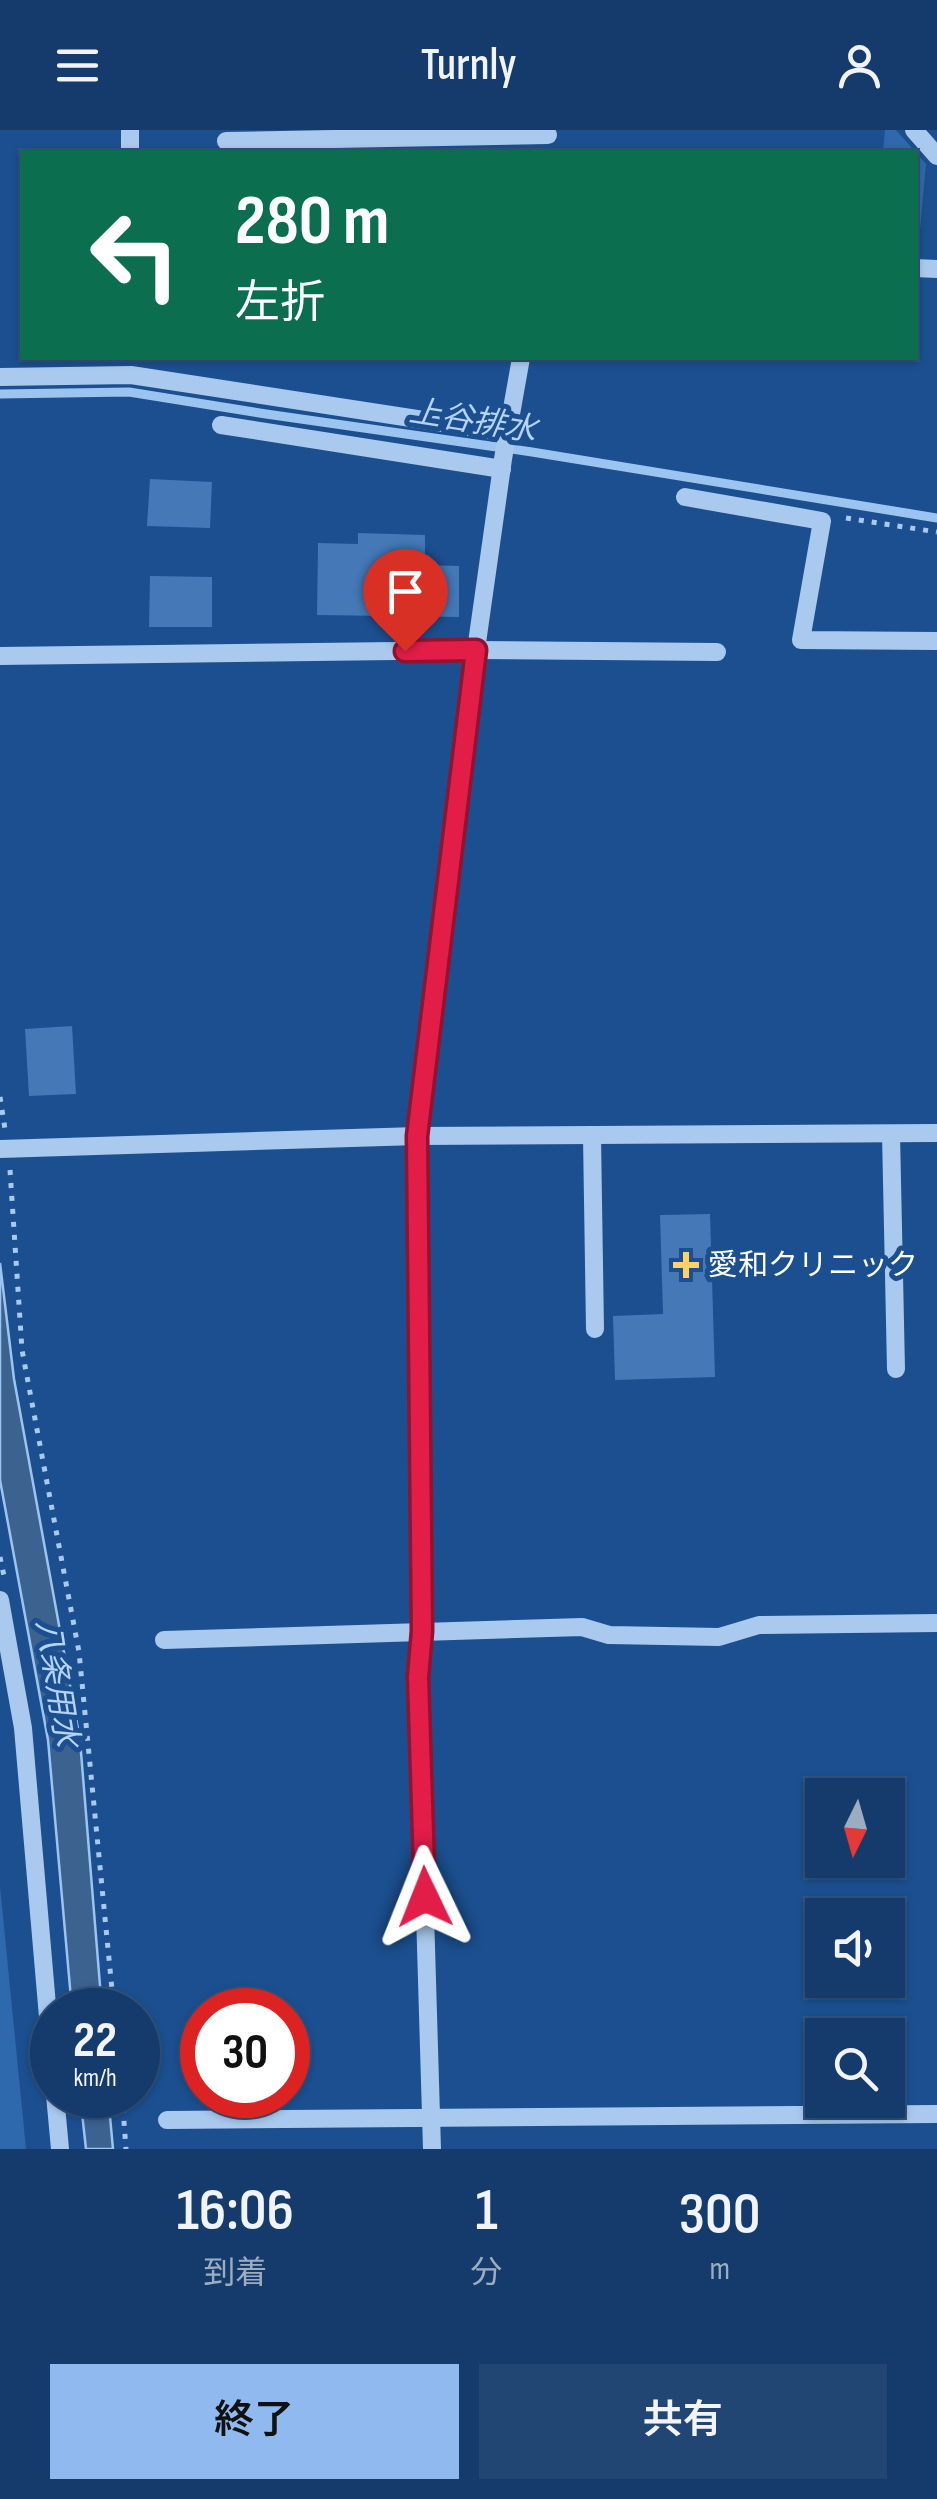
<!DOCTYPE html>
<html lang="ja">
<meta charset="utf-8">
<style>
body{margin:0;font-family:"Sofia Sans Condensed","Noto Sans JP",sans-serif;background:#214673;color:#f1f3f6;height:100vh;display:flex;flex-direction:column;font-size:38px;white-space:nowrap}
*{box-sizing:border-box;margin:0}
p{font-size:32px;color:#9dadc1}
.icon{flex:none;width:55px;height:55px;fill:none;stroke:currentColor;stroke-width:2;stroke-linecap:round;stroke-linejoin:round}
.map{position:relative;height:2019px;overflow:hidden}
.drawer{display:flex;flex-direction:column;background:#143b6b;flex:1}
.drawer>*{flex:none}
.guide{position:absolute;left:20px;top:20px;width:898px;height:210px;border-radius:0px;box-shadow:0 2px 8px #0004,0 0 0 2px #33557e;background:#0b6e4f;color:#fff;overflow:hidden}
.needle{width:65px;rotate:185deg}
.fabs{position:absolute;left:805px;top:1648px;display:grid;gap:20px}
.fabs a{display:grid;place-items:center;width:100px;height:100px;border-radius:0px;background:#143b6b;box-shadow:0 2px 8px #0004,0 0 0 2px #33557e;font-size:50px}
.speed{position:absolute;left:30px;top:1858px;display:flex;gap:20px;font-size:50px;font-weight:700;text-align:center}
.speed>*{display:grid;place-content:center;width:130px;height:130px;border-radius:50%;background:#143b6b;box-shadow:0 2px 8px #0004,0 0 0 2px #33557e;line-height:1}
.speed small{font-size:25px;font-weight:400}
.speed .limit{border:15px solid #d22;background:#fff;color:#111}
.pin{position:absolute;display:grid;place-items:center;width:85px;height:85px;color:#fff;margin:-102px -42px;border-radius:50% 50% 50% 0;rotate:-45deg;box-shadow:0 0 10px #0007}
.pin .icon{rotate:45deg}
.me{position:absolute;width:110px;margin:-55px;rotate:358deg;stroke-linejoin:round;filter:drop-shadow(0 0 8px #0008)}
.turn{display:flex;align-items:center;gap:35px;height:210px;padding:0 50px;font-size:45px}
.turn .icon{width:130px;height:130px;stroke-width:2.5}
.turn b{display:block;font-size:70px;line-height:85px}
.eta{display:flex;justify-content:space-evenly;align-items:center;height:170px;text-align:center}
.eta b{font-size:60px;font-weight:600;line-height:70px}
.primary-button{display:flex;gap:20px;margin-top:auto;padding:20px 50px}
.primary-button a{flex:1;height:115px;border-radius:0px;background:#90b9f0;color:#111;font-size:40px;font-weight:600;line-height:115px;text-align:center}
.primary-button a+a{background:#214673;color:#f1f3f6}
header{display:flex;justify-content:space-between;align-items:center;height:130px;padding:0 50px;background:#143b6b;font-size:45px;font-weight:600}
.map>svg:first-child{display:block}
.green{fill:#2e69ad}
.water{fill:#3c6290;stroke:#9cc4f0;stroke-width:2.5}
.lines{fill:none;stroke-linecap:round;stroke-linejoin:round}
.stream{stroke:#9cc4f0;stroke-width:9}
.building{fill:#4478b7}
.path{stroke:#a9c9ee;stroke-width:5;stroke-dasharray:5 8;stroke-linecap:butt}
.minor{stroke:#a9c9ee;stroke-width:18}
.route-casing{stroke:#92132f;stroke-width:25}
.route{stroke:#e11d48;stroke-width:18}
.poi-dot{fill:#ffd166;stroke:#1b4f8f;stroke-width:4}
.labels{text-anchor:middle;stroke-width:10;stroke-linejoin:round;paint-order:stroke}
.poi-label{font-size:30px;fill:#fff;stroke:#1b4f8f;text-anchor:start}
.water-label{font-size:32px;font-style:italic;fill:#b5d3f5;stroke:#1b4f8f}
</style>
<header><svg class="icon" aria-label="menu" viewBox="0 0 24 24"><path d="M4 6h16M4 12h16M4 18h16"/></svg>Turnly<svg class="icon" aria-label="person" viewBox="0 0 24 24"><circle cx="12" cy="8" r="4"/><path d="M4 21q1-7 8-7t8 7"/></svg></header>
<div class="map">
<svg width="937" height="2019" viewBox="0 0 937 2019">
<rect width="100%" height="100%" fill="#1b4f8f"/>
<g class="green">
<polygon points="885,0 896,0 926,34 918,121 915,121 915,22 883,22"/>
<polygon points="0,1756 26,2019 0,2019"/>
</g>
<g class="water">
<polygon points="0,1133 14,1249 80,1610 102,1880 72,1880 48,1610 0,1350"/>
<polygon points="80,1965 108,1965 113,2019 86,2019"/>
</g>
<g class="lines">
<polyline class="stream" points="0,264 129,262 266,284 532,322 937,388"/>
</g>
<g class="building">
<polygon points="150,349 212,352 210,398 147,396"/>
<polygon points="358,403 425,405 425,435 459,436 459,487 317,485 318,413 358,414"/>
<polygon points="150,446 212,447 212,497 149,497"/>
<polygon points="72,896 76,964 29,966 25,899"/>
<polygon points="710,1084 715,1247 615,1250 613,1186 663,1184 660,1085"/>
</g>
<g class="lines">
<g class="path">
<polyline points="846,388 937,402"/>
<polyline points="0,967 5,999"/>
<polyline points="10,1040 22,1220 79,1522 114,1880"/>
<polyline points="0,1427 4,1446"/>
<polyline points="122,1965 126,2019"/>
</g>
<g class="minor">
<polyline points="130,0 130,22"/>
<polyline points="914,0 937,26"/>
<polyline points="226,11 548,5"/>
<polyline points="915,138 937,139"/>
<polyline points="0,247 131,245 508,303"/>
<polyline points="221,295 502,339"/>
<polyline points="685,367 822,391 801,510 937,511"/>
<polyline points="0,526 476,520 717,522"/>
<polyline points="891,1004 896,1239"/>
<polyline points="592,1006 595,1199"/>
<polyline points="0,1019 417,1006 937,1003"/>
<polyline points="0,1470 23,1598 52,1933"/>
<polyline points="164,1510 582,1497 609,1505 719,1507 759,1495 937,1493"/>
<polyline points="55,1965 60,2019"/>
<polyline points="167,1990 937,1984"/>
<polyline points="432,2019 418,1547 421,1501 417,1006 476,520 503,329 521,228"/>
</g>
</g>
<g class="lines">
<defs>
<polyline id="route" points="405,521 476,520 417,1006 422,1501 418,1547 425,1767"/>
</defs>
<use href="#route" class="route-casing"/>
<use href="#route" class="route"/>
</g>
<path class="poi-dot" d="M681 1120h10v10h10v10h-10v10h-10v-10h-10v-10h10z"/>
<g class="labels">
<g class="poi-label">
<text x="708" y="1145">愛和クリニック</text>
</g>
<g class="water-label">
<text transform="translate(473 290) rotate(9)" y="11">上谷排水</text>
<text transform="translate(58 1553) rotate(81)" y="11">八条用水</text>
</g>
</g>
</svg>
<div class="fabs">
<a><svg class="needle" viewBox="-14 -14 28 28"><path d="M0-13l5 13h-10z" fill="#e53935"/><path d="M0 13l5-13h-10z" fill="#9dadc1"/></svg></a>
<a><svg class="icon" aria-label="sound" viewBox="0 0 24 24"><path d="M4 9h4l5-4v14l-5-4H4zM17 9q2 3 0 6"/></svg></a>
<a><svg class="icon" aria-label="search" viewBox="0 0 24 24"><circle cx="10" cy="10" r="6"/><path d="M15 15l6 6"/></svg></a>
</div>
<div class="speed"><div>22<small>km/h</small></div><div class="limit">30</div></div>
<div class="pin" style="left:405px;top:521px;background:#d93025"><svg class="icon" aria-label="arrive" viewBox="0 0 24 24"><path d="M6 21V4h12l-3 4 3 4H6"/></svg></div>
<svg class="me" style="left:425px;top:1767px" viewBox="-20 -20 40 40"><path d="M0-17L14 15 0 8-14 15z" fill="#e11d48" stroke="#fff" stroke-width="4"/></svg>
<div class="guide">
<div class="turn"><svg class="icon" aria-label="left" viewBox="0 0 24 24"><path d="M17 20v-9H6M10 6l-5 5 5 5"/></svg><div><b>280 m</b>左折</div></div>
</div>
</div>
<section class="drawer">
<div class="eta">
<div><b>16:06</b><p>到着</p></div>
<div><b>1</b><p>分</p></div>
<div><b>300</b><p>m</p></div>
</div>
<div class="primary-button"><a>終了</a><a>共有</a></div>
</section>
